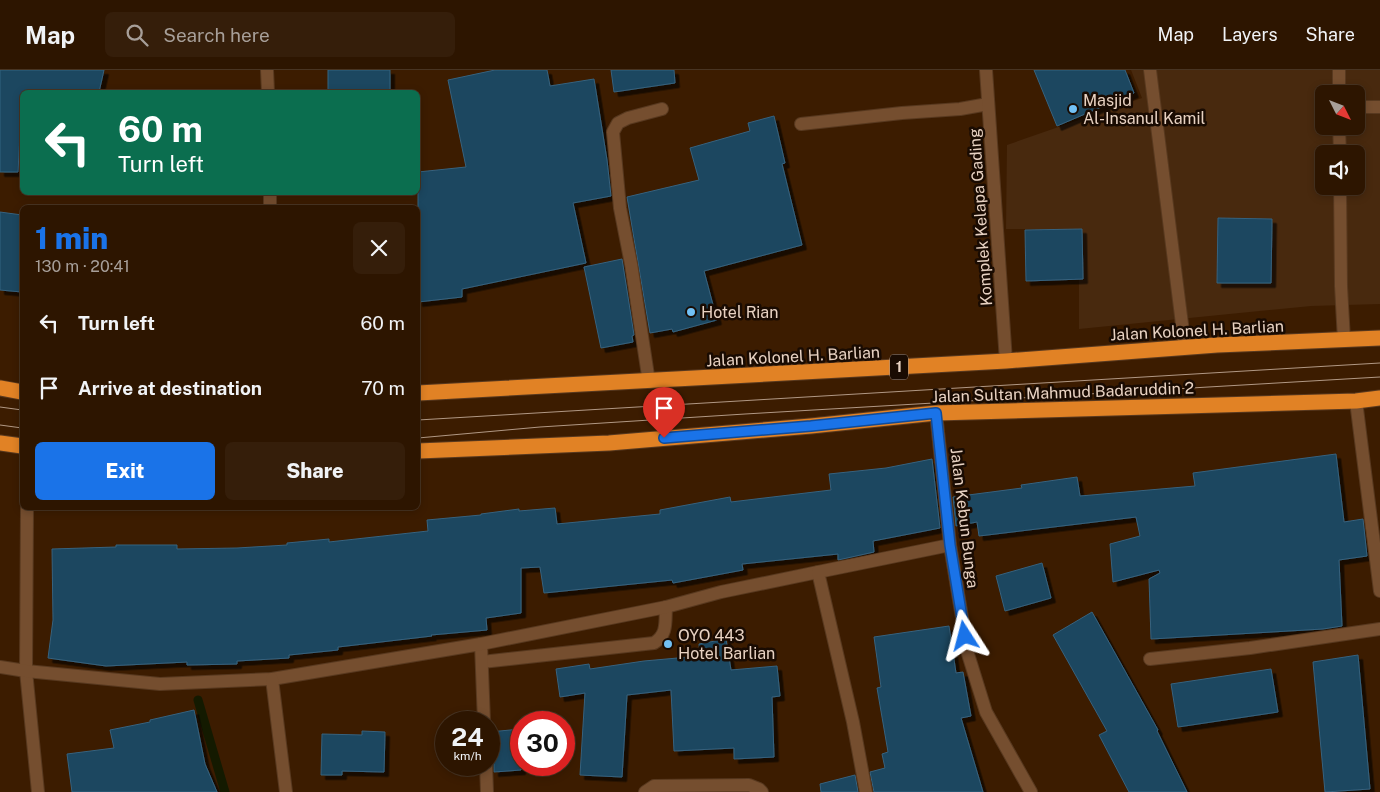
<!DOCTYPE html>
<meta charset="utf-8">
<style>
body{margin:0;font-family:"Public Sans",sans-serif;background:#351e0a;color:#f1f3f6;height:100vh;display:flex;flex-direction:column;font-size:19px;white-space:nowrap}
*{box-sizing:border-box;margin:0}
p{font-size:16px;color:#a79f99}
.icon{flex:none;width:28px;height:28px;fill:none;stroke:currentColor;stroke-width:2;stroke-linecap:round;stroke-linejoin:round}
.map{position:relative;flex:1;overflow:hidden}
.side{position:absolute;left:20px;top:135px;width:400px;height:305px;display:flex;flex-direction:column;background:#2d1500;border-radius:8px;box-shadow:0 2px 8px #0003,0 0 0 1px #483422}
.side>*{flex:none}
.hud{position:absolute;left:20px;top:20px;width:400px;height:105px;border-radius:8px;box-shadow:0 2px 8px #0003,0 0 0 1px #483422;background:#0b6e4f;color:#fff;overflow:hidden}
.needle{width:32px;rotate:132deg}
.controls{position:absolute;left:1315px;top:15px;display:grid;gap:10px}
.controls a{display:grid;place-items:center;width:50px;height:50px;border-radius:8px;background:#2d1500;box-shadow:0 2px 8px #0003,0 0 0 1px #483422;font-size:25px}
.speed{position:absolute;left:435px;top:641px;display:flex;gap:10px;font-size:25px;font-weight:700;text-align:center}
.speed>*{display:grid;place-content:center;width:65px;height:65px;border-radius:50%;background:#2d1500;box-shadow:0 2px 8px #0003,0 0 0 1px #483422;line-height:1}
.speed small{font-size:12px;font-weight:400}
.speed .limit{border:8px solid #d22;background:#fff;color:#111}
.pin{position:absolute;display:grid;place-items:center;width:42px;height:42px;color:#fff;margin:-51px -21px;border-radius:50% 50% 50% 0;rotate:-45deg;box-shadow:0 0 5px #0007}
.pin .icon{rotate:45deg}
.me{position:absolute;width:55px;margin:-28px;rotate:351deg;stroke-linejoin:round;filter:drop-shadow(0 0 4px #0008)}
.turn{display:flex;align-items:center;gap:18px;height:105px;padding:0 15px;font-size:22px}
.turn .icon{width:65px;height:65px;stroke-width:2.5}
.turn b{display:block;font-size:35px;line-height:42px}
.round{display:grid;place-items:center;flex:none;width:52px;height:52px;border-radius:8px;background:#351e0a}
.head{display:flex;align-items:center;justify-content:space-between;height:85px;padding:0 15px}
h1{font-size:30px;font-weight:800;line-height:38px;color:#1a73e8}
.action{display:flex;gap:10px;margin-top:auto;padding:10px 15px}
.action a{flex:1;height:58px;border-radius:8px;background:#1a73e8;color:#fff;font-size:20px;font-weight:800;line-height:58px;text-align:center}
.action a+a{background:#351e0a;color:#f1f3f6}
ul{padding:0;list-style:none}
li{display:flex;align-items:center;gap:15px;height:65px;padding:0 15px}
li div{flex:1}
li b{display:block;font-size:19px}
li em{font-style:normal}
header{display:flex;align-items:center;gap:30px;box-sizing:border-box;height:70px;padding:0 25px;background:#2d1500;border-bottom:1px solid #483422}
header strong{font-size:24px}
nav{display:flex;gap:28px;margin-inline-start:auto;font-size:18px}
.search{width:350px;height:45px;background:#351e0a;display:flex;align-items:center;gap:12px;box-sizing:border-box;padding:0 18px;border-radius:8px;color:#a79f99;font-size:19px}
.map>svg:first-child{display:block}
.built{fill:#48290e;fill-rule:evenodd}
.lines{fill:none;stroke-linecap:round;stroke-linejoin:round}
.stream{stroke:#141a00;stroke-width:9}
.building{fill:#1a4660;stroke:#37627e;filter:url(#shadow)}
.lane-casing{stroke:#58391f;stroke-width:14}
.street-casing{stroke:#58391f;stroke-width:14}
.highway-casing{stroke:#58391f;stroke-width:17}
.lane{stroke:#754e2f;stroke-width:12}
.street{stroke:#754e2f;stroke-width:12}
.highway{stroke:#e18225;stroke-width:15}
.tram{stroke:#b19884;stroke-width:1}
.route-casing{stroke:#114b97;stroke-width:12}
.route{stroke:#1a73e8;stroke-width:9}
.poi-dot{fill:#72c1f5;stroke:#190b02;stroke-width:2}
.labels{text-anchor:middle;stroke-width:5;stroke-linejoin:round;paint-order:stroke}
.shield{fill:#190b02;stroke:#aa9688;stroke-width:1}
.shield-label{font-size:15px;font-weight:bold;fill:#e8d2c2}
.poi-label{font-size:16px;fill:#e8d2c2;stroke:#190b02;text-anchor:start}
.street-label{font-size:16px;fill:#e8d2c2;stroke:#190b02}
</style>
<header>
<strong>Map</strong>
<div class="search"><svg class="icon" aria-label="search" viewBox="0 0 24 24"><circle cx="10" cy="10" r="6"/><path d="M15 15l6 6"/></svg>Search here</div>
<nav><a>Map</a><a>Layers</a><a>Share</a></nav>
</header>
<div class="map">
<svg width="1380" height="722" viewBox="0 0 1380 722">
<defs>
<filter id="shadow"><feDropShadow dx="4.5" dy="4.5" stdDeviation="0" flood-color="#0009"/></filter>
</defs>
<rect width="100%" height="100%" fill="#3c1c00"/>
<path class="built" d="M1131,0H1380V234L1311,236L1079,259V159H1006L1007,75L1142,28ZM1324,24H1356V56H1324ZM1324,84H1356V116H1324Z"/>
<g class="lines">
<polyline class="stream" points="198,630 225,722"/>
</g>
<g class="building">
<polygon points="0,0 104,0 99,22 22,22 18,102 0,102"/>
<rect x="328" y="0" width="62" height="22"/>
<polygon points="495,0 547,0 550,16 594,9 607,90 611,126 573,133 586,193 462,219 462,227 418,232 418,102 466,97 448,10"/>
<polygon points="611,0 674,0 675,13 614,22"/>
<polygon points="1034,0 1125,0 1134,23 1057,56"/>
<polygon points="774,46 785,93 782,94 802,175 704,201 717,250 673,262 672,259 650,263 627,127 699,110 690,78 750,61 748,53"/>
<polygon points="0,142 22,145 22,222 0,220"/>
<polygon points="1218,148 1272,149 1271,213 1217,213"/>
<polygon points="1082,159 1083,209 1026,211 1025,160"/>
<polygon points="622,189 634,265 632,266 633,272 601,278 584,197"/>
<polygon points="1336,384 1344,452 1363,449 1367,486 1339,490 1342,556 1323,559 1151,569 1149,509 1160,503 1159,500 1113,512 1110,474 1140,466 1136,447 979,466 977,452 956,456 953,427 1022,418 1021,415 1077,407 1080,426 1195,416 1193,403"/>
<polygon points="932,389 940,458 873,471 874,482 838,490 838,484 742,494 743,500 673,513 672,510 544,523 540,497 521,498 521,543 486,548 487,560 431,565 432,566 338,577 338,580 289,585 289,588 237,591 237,594 187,595 187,592 106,596 48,588 53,550 52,479 116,477 116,475 177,475 177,479 237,478 287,475 287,473 329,469 329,472 428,461 427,450 481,445 481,444 519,439 519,441 555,438 557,454 660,444 660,440 730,427 731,432 831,420 829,404 886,398"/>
<polygon points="1042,493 1051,528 1005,541 996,506"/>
<polygon points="1092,542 1158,660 1157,661 1187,722 1129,722 1099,665 1107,661 1053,565"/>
<polygon points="949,556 956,603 963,602 971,646 961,648 983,722 874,722 870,702 885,698 882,684 888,682 877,618 881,617 874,567"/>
<polygon points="726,569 731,600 777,596 780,626 772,627 774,687 734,689 734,678 674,681 671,620 627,625 622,707 580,705 585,623 560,627 556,599 589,594 590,599 644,591 700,586 699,574"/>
<polygon points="1358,585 1370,719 1325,722 1313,592"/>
<polygon points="1271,599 1278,642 1178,657 1171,614"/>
<polygon points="194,640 205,694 217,722 72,722 67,684 114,678 110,660 150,652 150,650"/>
<polygon points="521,659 521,700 494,702 494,694 490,688 489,662"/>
<polygon points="362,661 385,662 384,702 342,701 342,705 321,705 322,664 362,665"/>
<polygon points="855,705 858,722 821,722 820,714"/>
</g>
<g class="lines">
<defs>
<g id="lane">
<polyline points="1150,0 1185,278"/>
<polyline points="1339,24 1339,0"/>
<polyline points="1356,37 1380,37"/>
<polyline points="801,54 902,43 960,39 988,34"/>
<polyline points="1339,56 1340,84"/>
<polyline points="1340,116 1341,216 1344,270"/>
<polyline points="649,312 631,194 620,138 613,62 618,53 628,48 662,39"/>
<path d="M482,592L654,573C668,564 665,552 666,537"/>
</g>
<g id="street">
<polyline points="267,0 268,22"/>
<polyline points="986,0 1006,291"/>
<polyline points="270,122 270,138"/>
<polyline points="1356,331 1380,521"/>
<polyline points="936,343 950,475 968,584 986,642 1031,722"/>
<polyline points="27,438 26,601 38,722"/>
<polyline points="481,574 484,652"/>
<polyline points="1150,589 1250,578 1380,559"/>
<polyline points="0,597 26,601 160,614 272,609 481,574 666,537 721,522 818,502"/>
<polyline points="272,609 286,722"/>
<polyline points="486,695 487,722"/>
<polyline points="645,722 654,716 749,715 759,719 762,722"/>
<polyline points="866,722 853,652 818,502 950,475"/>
</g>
<g id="highway">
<polyline points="0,318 22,322"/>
<polyline points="418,323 1006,291 1217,275 1380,268"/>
<polyline points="0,373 22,376"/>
<polyline points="418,381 609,373 811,356 936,343 1356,331 1380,328"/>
</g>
</defs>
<use href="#lane" class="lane-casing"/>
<use href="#street" class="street-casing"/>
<use href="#highway" class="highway-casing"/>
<use href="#lane" class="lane"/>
<use href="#street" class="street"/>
<use href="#highway" class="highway"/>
<g class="tram">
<polyline points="0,337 22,340"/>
<polyline points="418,350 1380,293"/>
<polyline points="0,355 22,358"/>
<polyline points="418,368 540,357 745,344 1380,307"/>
</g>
</g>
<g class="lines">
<defs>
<polyline id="route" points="664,368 811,356 936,343 950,475 965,566"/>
</defs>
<use href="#route" class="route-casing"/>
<use href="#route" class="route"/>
</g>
<g class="poi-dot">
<circle cx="1073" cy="39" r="5"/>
<circle cx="691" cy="242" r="5"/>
<circle cx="668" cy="574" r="5"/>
</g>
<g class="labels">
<rect class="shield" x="890" y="284.5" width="18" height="25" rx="4"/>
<g class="shield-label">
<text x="899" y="302">1</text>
</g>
<g class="poi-label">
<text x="1083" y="36">Masjid<tspan x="1083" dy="18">Al-Insanul Kamil</tspan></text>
<text x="701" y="248">Hotel Rian</text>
<text x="678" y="571">OYO 443<tspan x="678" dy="18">Hotel Barlian</tspan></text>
</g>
<g class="street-label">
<text transform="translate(980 147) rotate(-94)" y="6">Komplek Kelapa Gading</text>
<text transform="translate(1197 260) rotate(-3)" y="6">Jalan Kolonel H. Barlian</text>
<text transform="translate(793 286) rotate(-3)" y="6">Jalan Kolonel H. Barlian</text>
<text transform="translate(1063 322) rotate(-2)" y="6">Jalan Sultan Mahmud Badaruddin 2</text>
<text transform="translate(965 448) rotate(83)" y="6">Jalan Kebun Bunga</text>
</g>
</g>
</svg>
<div class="controls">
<a><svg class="needle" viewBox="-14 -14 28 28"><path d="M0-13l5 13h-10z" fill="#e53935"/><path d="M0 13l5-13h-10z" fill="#a79f99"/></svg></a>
<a><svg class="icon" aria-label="sound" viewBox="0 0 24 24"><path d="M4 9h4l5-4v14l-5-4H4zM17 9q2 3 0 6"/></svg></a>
</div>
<div class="speed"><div>24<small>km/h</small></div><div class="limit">30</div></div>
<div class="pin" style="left:664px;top:368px;background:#d93025"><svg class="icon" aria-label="arrive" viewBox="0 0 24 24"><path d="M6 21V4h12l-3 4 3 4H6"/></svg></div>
<svg class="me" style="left:965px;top:566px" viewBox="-20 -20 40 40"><path d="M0-17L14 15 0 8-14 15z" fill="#1a73e8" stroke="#fff" stroke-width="4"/></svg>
<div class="hud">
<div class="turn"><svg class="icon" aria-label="left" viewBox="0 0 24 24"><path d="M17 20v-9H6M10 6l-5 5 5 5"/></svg><div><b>60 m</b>Turn left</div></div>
</div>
<section class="side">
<div class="head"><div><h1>1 min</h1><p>130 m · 20:41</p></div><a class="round"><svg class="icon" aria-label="close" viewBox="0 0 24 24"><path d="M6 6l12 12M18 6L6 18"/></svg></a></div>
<ul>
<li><svg class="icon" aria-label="left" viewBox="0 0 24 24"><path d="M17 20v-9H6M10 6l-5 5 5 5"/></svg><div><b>Turn left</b></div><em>60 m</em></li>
<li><svg class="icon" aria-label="arrive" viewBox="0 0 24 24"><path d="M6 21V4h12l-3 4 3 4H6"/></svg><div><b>Arrive at destination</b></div><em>70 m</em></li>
</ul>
<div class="action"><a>Exit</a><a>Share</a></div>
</section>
</div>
